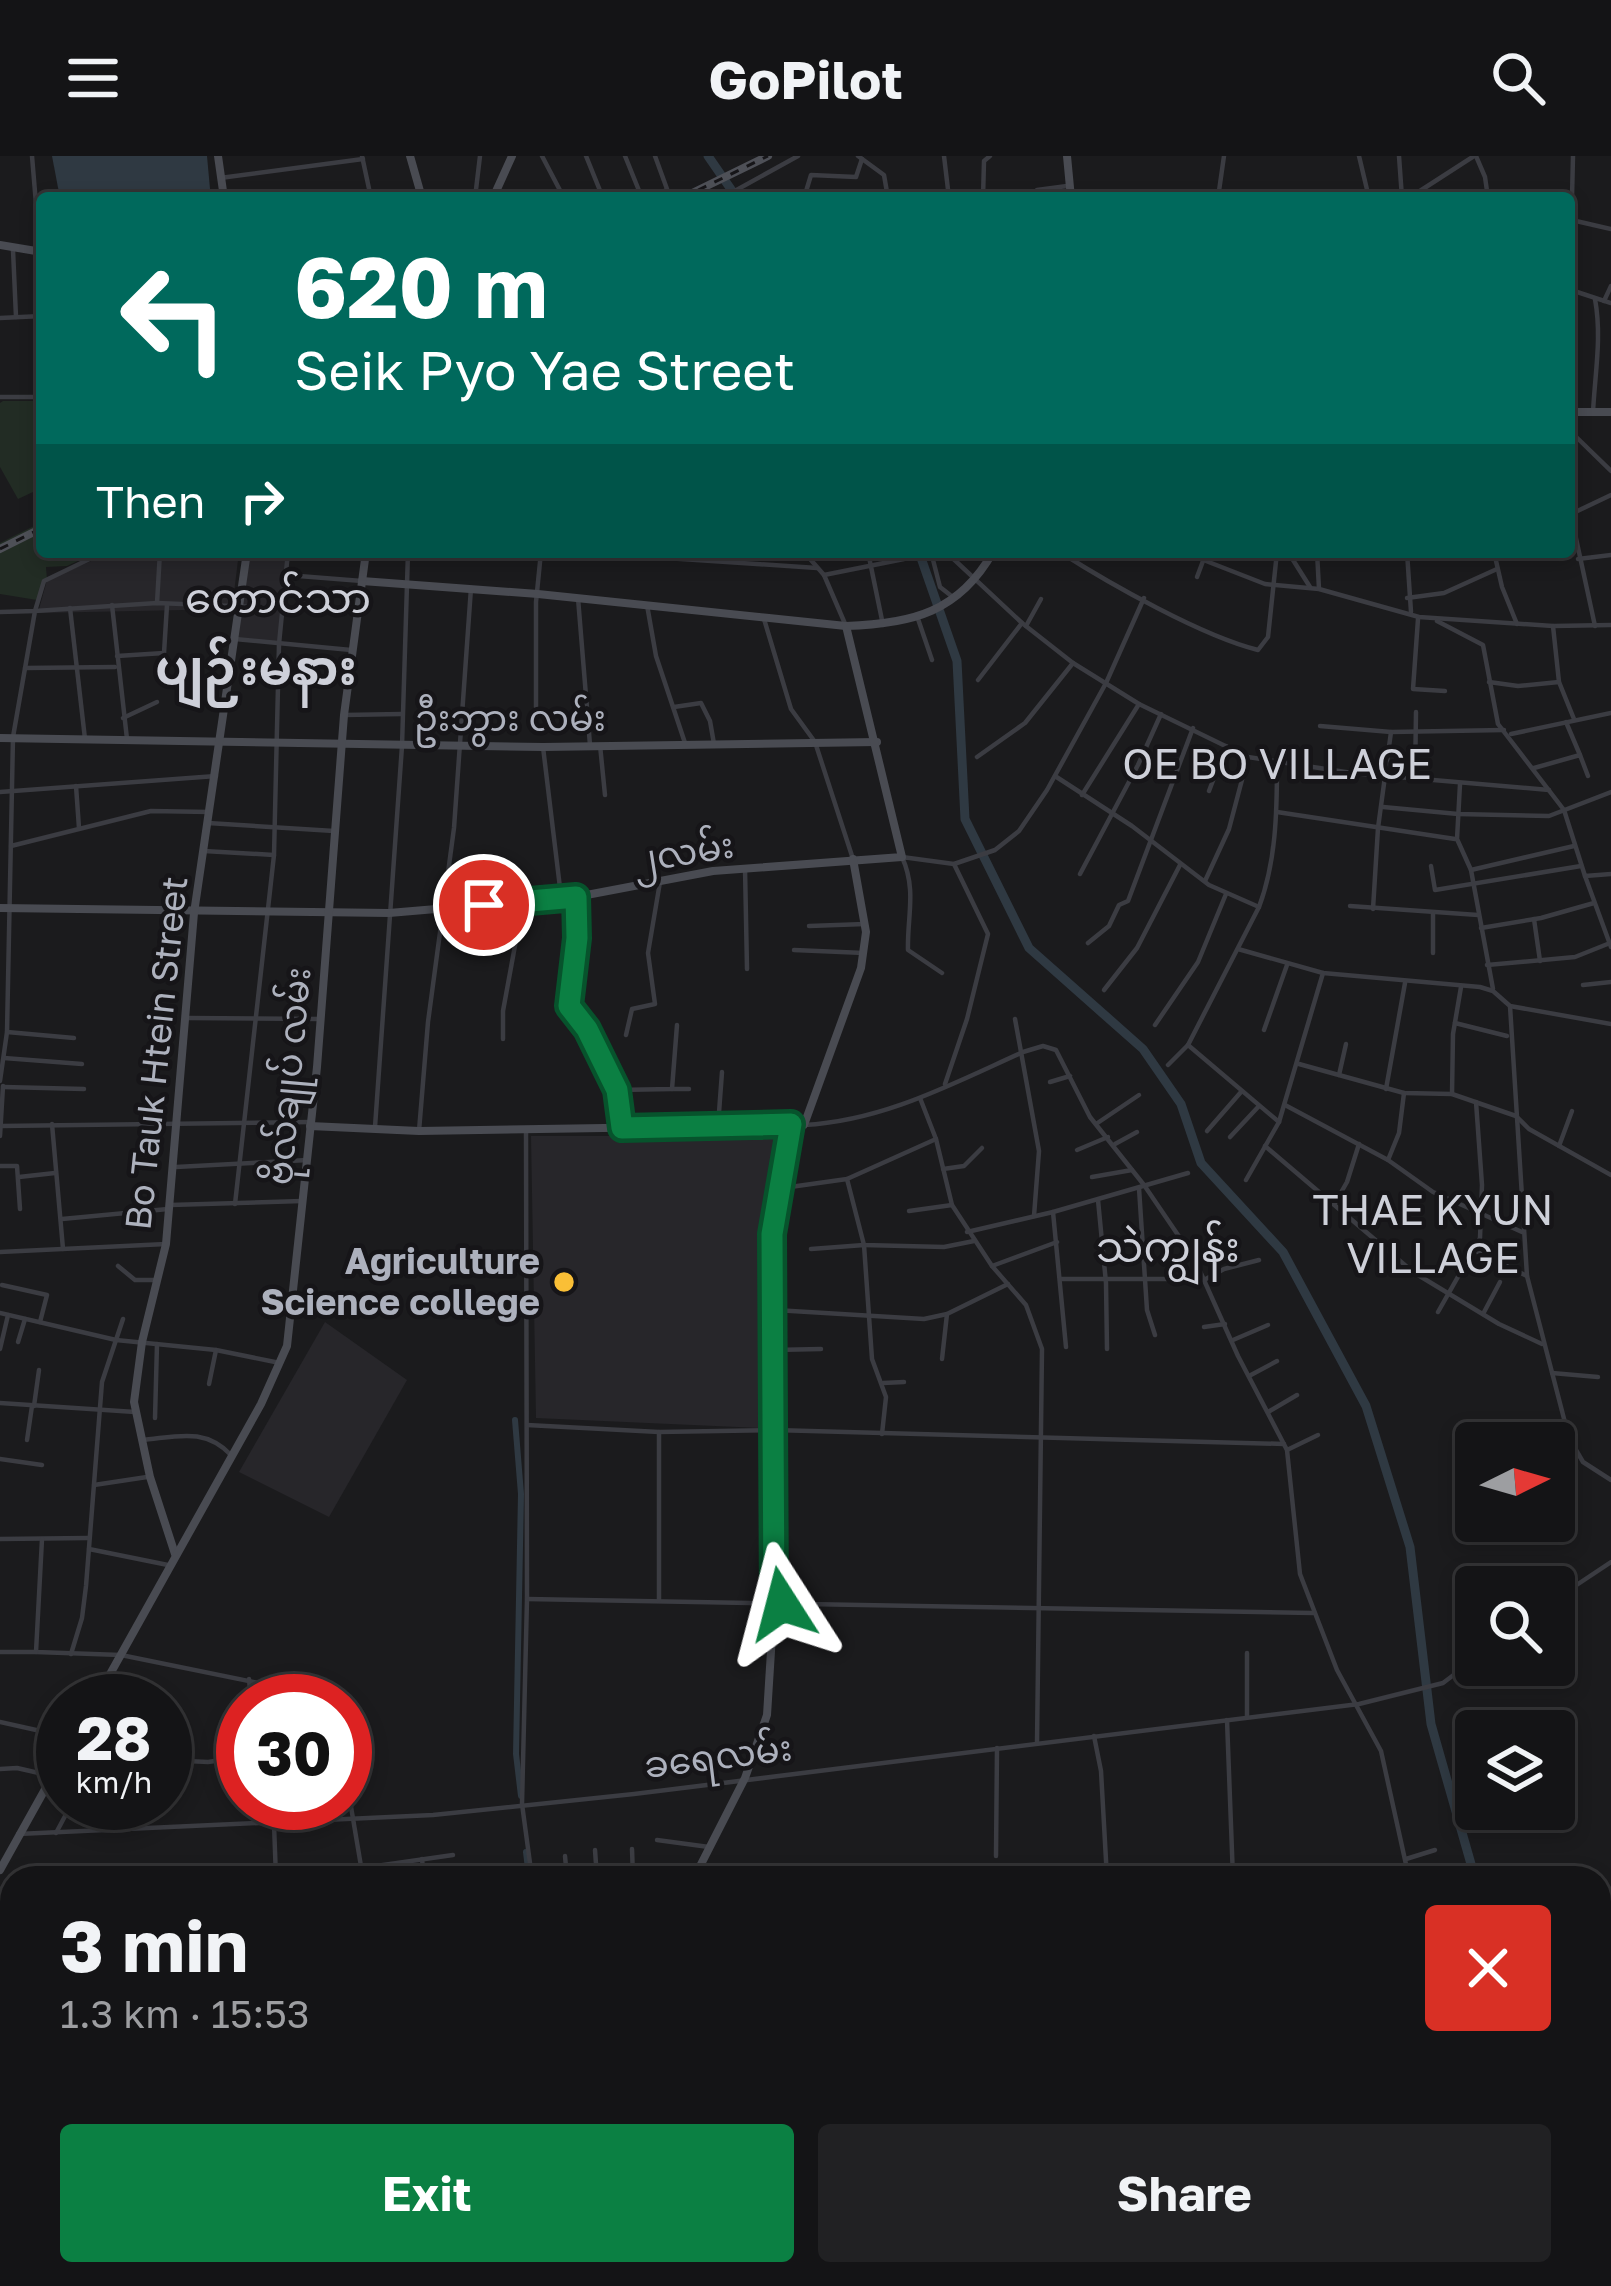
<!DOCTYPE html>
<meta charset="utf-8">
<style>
body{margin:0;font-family:"Golos Text","Noto Sans Myanmar",sans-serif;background:#212123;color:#f1f3f6;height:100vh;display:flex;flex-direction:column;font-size:45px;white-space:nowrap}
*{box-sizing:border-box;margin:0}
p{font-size:39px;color:#9d9ea1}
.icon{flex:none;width:66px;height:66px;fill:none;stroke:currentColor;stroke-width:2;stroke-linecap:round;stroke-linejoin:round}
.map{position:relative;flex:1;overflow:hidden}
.panel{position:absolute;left:0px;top:1710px;width:1611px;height:420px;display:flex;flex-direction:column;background:#141416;border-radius:36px 36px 0 0;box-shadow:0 6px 18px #0003,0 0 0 3px #333335}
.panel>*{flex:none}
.banner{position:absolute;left:36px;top:36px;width:1539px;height:366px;border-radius:12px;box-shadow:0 6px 18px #0003,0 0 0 3px #333335;background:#00695c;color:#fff;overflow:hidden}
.needle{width:78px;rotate:85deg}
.fabs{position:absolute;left:1455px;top:1266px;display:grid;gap:24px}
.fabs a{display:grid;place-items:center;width:120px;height:120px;border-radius:12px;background:#141416;box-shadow:0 6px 18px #0003,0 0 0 3px #333335;font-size:60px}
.speed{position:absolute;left:36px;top:1518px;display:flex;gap:24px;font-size:60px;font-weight:700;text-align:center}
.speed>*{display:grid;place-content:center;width:156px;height:156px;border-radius:50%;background:#141416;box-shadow:0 6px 18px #0003,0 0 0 3px #333335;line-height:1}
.speed small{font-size:30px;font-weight:400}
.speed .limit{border:18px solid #d22;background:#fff;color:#111}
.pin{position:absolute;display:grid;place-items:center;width:102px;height:102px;color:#fff;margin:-51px;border:6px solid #fff;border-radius:50%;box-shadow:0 3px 12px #0007}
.me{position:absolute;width:132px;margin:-66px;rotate:351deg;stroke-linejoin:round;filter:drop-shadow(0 0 9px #0008)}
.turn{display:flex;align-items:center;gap:42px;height:252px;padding:0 60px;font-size:54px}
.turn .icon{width:156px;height:156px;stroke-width:2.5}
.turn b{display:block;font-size:84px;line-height:102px}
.then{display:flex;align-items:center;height:114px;padding:0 60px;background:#0003;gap:24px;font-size:45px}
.round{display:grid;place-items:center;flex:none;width:126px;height:126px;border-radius:12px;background:#212123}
.summary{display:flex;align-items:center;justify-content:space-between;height:204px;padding:0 60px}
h1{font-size:72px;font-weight:700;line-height:90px}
.primary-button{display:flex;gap:24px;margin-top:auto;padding:24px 60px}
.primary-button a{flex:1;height:138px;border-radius:12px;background:#0b8043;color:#fff;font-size:48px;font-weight:700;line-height:138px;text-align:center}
.primary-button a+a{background:#212123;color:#f1f3f6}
header{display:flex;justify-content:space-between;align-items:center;height:156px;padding:0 60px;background:#141416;font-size:54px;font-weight:700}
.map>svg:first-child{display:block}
.built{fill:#27262a}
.green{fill:#222c24}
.water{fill:#2f3942}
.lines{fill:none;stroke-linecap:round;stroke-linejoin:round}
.canal{stroke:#2f3942;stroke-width:6}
.river{stroke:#2f3942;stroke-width:9}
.street{stroke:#3b3c42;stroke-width:4.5}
.secondary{stroke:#494b52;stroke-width:8}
.rail-casing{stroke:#4e5057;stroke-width:8}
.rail{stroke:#161518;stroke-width:3;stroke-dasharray:9;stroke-linecap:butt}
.route-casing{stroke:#07532c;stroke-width:30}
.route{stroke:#0b8043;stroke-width:21}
.poi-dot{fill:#fabf36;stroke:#161518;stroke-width:4.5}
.labels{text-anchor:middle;stroke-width:9;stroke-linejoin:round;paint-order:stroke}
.street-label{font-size:36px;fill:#adb1bd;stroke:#161518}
.poi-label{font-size:36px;font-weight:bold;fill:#adb1bd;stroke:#161518;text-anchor:end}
.quarter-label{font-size:42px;fill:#ced0d9;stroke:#161518}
.district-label{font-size:48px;font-weight:bold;fill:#ced0d9;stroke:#161518}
</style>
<header><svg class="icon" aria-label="menu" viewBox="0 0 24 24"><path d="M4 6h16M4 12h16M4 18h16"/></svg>GoPilot<svg class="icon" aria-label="search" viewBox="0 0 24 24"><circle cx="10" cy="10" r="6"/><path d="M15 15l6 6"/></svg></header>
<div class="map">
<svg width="1611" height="2130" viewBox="0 0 1611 2130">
<rect width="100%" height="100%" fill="#1b1b1d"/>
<g class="built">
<polygon points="112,396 239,396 232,453 38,457 47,424"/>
<polygon points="248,396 288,396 279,488 235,483"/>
<polygon points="531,980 782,980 765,1069 760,1272 536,1262"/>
<polygon points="325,1166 407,1224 329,1361 239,1316"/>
<polygon points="1611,2078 1611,2130 1536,2130 1534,2118 1599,2118 1599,2079"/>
</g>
<g class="green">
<polygon points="3,245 42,245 40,343 33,336 18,343 0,311 0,247"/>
<polygon points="42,366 42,396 97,396 67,410 46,411 47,424 37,444 0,438 0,387"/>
<polygon points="1599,1791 1611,1792 1611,2067 1599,2068"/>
</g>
<polygon class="water" points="52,0 207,0 210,33 207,42 60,42"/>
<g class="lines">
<g class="canal">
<polyline points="515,1264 521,1338 516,1598 521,1640"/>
<polyline points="526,1696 529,1722"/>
<polyline points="0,1768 12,1768"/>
<polyline points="994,2118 994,2130"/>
</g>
<g class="river">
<polyline points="708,0 737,42"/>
<polyline points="919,396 957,505 965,663 1029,792 1143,893 1181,948 1201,1007 1283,1096 1366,1250 1410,1391 1431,1568 1475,1722"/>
<polyline points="1461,2130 1464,2118"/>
</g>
<g class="street">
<polyline points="32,0 40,96"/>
<polyline points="362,0 371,42"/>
<polyline points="542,0 564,42"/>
<polyline points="586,0 603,42"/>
<polyline points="625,0 642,42"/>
<polyline points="655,0 667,33 656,42"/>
<polyline points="858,0 884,19 888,42"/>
<polyline points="944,0 949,42"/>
<polyline points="1359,0 1369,42"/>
<polyline points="1399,0 1402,42"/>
<polyline points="1476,0 1485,21 1488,42"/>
<polyline points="220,22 363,3"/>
<polyline points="1037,34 1067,30"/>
<polyline points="475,42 480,0"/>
<polyline points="537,42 561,38"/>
<polyline points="722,42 798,0"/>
<polyline points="804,42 811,19 856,21 862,3"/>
<polyline points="983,42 984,5 990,0"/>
<polyline points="1194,42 1219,35 1224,0"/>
<polyline points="1409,42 1474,0"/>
<polyline points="1576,65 1611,73"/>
<polyline points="13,94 16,161"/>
<polyline points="1571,134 1611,147"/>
<polyline points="1604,145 1611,130"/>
<polyline points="0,162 42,160"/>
<polyline points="1569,168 1573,0"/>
<polyline points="0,241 42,241"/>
<path d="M1593,256C1595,217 1602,181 1595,143"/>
<polyline points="1569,274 1611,315"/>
<polyline points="1569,350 1595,470"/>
<polyline points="1569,359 1611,339"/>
<polyline points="575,396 817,412"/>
<polyline points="804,396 824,419 846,470"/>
<polyline points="868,396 883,469"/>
<polyline points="931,396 940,431 954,442"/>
<polyline points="946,396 1022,467 1073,507 1139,548 1248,601 1352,617 1549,634"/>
<path d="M1060,396C1110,428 1202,480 1258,494L1268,481L1277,396"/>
<polyline points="1183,396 1265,428 1319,433 1419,461 1553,470 1611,469"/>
<polyline points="1288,396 1310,431"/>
<polyline points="1317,396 1319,433"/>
<polyline points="1407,396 1411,456"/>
<polyline points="1494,396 1502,431 1517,468"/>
<polyline points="1578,403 1611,399"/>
<polyline points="286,419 362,425"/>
<polyline points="824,419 904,403"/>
<polyline points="1197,421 1203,405"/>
<polyline points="578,442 590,589"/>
<polyline points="1407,442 1444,437 1497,413"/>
<polyline points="157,447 160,396"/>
<polyline points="112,449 127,583"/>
<polyline points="647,449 656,500 685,587"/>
<polyline points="70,452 85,583"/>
<polyline points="0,456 35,455 44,425 104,396"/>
<polyline points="917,460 932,504"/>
<polyline points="764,463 791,553 815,586 853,703"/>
<polyline points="1418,463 1413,533 1445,535"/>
<polyline points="1437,465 1483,489 1498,568 1564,654 1585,720 1611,718"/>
<polyline points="1026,470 1041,443"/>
<polyline points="1553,470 1559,526 1574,563"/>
<polyline points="235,483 351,494"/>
<polyline points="117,500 164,497 167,449"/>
<polyline points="25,512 115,511"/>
<polyline points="978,524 1022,467"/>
<polyline points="1489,526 1518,530 1559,526"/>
<polyline points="536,551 536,446 541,396"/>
<polyline points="674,551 701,547 710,565 714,588"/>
<polyline points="344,559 402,558"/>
<polyline points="123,562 157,546"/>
<polyline points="1566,566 1580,599"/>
<polyline points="1320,570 1391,576 1504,574"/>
<polyline points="1511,578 1611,557"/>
<polyline points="600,589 605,639"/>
<polyline points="543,591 561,740"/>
<polyline points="977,601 1025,567 1073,507"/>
<polyline points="1534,612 1580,599 1588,620"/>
<polyline points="1055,620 1132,670 1209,729 1259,751"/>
<polyline points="1415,623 1416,556"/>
<polyline points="1460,628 1457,683 1471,714 1493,833"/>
<polyline points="76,630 79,672"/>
<polyline points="1209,635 1226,590"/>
<polyline points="0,636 216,620"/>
<polyline points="1082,639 1139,548"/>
<polyline points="1383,651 1458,658 1549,660 1611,636"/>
<polyline points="1277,656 1455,683"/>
<polyline points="208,667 334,675"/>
<polyline points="11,690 151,655 210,656"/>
<polyline points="204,695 274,699"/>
<polyline points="1431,710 1435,734 1581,710"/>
<polyline points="745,712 747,813"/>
<polyline points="1471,714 1574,690"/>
<polyline points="1080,718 1138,609 1161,558"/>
<polyline points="1585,720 1611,791"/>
<polyline points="1205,725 1229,673 1248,601"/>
<polyline points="576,741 577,782 569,849 587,873 617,934 622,972"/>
<polyline points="1350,750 1478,759"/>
<polyline points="1373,753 1378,672 1391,576"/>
<polyline points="1534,763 1540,805"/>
<polyline points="809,770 865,768"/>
<polyline points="1481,772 1541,762 1594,747"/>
<polyline points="1088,787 1109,770 1119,749 1128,745 1193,572"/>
<polyline points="1238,793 1323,817 1480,831 1493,835 1510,850 1611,868"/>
<polyline points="794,794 864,797"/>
<polyline points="1433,797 1433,757"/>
<polyline points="1487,809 1575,801 1610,787"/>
<path d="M942,817L908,794C907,761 917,734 902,701L954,708L995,694L1019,675L1047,634L1106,527L1144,442"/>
<polyline points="1583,829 1611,826"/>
<polyline points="1104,834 1137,792 1180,709"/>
<polyline points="1510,850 1527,1120 1569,1282 1583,1306 1611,1324"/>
<polyline points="188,862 320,863"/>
<polyline points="1015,863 1039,995 1034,1060"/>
<polyline points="1455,867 1507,880"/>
<polyline points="1155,869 1198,806 1226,738"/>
<polyline points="1264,874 1287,809"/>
<polyline points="7,876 74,882"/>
<polyline points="626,879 632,853 655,848 648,797 660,726"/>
<polyline points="503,883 503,855 523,746"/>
<polyline points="1188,889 1279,966"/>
<polyline points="4,902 82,908"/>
<polyline points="1299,908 1404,937 1452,938 1516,960 1529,973 1611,1019"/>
<path d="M1168,909L1188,889L1259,751C1276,706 1277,656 1277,608"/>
<polyline points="1339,919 1346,888"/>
<polyline points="0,925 7,876 13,581 35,455 157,447 282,452"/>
<polyline points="1050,926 1070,920"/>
<polyline points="945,928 967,863 988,778 954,708"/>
<polyline points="4,931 84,933"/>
<polyline points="672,933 689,933"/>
<polyline points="1386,933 1405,827"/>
<polyline points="617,934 672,933 677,869"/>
<polyline points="1452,938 1453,878 1461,831"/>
<polyline points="920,942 936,983 952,1049 992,1110 1026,1149 1042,1193 1037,1587"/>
<polyline points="1285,949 1388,1004 1433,1036 1522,1076"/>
<polyline points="52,968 63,1093"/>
<polyline points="1096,968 1139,939"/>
<path d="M804,969C883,965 952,928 1023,896L1043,890L1056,894L1090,961L1144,1029L1195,1104L1238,1200L1287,1294L1300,1418L1337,1514L1381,1595L1409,1722"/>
<polyline points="1,970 311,966"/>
<polyline points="718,970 722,916"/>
<polyline points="375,971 402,590 408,396"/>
<polyline points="526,973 527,1443 522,1648 532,1722"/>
<polyline points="419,975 428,866 454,672 471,432"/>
<polyline points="1207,975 1241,936"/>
<polyline points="0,980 3,930"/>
<polyline points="1230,981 1259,950"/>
<polyline points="1115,988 1137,976"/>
<polyline points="1265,990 1413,1116 1499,1168 1542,1188"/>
<polyline points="1559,990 1572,955"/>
<polyline points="1077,994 1108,981"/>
<polyline points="1388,1004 1399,977 1404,937"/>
<polyline points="0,1010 17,1010 20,1053"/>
<polyline points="176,1011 308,1004"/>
<polyline points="943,1013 964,1010 982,992"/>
<polyline points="19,1021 55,1017"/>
<polyline points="1092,1021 1132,1014"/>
<polyline points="847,1023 864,1089 944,1091 974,1085"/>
<polyline points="1246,1024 1279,966 1323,817"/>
<polyline points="783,1032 847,1023 936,983"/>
<polyline points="1139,1032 1147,1154 1155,1179"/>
<polyline points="1098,1044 1106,1127 1107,1193"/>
<polyline points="1335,1047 1347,1026 1359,988"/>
<polyline points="235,1048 274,699 279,488 288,396"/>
<polyline points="170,1049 302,1045"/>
<polyline points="909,1055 952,1049"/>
<polyline points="62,1063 168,1053"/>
<polyline points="967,1076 1053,1056"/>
<polyline points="811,1093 864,1089 872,1203 886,1241 882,1278"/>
<polyline points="0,1096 166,1088"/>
<polyline points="1478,1096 1527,1120"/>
<polyline points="118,1110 135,1124 156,1124"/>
<polyline points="992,1110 1057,1086"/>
<polyline points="1061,1123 1179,1123"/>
<polyline points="1204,1124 1224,1113 1259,1104"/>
<polyline points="2,1129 47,1139 40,1166"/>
<polyline points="775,1154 924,1163 947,1158 1008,1128"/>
<polyline points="1438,1156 1480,1082 1482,1029 1476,946"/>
<polyline points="0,1157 116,1184 216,1194 280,1207"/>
<polyline points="1483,1158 1500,1126"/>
<polyline points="1204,1171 1225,1168"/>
<polyline points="1233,1184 1268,1169"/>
<polyline points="18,1186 25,1163"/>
<polyline points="1066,1191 1053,1056 1188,1017"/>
<polyline points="0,1193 8,1159"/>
<polyline points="774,1194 821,1193"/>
<polyline points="942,1203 947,1158"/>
<polyline points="1552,1217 1598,1221"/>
<polyline points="1249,1220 1277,1205"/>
<polyline points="883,1227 904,1226"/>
<polyline points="209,1228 216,1194"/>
<polyline points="0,1247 135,1256"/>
<polyline points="34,1250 39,1214"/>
<polyline points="1268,1256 1297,1239"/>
<polyline points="155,1262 157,1188"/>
<polyline points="527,1269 659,1276 774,1274 1284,1288"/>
<polyline points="27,1284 32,1250"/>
<path d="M141,1284C177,1281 204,1271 231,1299"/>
<polyline points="1287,1294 1318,1279"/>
<polyline points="0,1303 42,1309"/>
<polyline points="94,1329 147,1321"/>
<polyline points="0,1383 88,1382"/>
<polyline points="42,1383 36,1496 121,1499 352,1546 358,1552 345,1589"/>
<polyline points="89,1393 168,1409"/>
<polyline points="527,1443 1313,1457"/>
<polyline points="659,1444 659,1276"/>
<polyline points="1554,1444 1611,1406"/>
<polyline points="782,1447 784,1274"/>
<polyline points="0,1496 36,1496"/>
<polyline points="1247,1497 1247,1561"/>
<polyline points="71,1498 82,1462 86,1430 102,1226 123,1163"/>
<polyline points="249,1523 251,1545"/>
<polyline points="1227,1564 1233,1722"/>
<polyline points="0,1566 63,1580"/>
<polyline points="1094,1580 1101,1615 1107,1722"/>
<polyline points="165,1604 208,1606 243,1601"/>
<polyline points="0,1613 17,1612 52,1620"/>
<polyline points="345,1615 363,1722"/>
<polyline points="180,1635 184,1607"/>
<polyline points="274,1668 276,1722"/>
<polyline points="56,1677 72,1647"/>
<polyline points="18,1678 433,1659 634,1638 1359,1548 1443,1527 1476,1502"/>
<polyline points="657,1684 709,1691"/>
<polyline points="632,1693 633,1721"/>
<polyline points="595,1694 597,1722"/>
<polyline points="565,1700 567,1722"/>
<polyline points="996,1700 997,1592"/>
<polyline points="422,1703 424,1722"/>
<polyline points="1406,1703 1435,1694"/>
<polyline points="362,1712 453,1699"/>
<polyline points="613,1722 692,1720"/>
<polyline points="991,2118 991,2130"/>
<polyline points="678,2130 681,2118"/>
<polyline points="1000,2130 1002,2123 1040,2118"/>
<polyline points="1348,2130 1353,2118"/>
</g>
<g class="secondary">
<polyline points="218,0 224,42"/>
<polyline points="410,0 422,42"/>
<polyline points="1067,0 1071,42"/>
<polyline points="493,42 512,0"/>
<polyline points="0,89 42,96"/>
<polyline points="1569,256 1611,256"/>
<path d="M362,425L538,438L846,470C912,468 959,456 993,396"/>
<polyline points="0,582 543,591 877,586"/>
<polyline points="0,752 389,757 576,741 713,715 902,701 846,470"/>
<polyline points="310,970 419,975 804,969 861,812 866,776 853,703"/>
<polyline points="175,1398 150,1321 134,1246 142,1186 166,1088 194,757 247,396"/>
<polyline points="95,1545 261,1248 287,1190 317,911 344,559 366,396"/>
<polyline points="0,1714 63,1601"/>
<polyline points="694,1722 745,1622 767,1559 774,1447 772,1078 791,968"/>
<polyline points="0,1827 12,1833"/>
<polyline points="593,2118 617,2130"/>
</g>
<defs>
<g id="rail">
<polyline points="682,42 768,0"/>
<polyline points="0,393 42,372"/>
</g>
</defs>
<use href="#rail" class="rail-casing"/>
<use href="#rail" class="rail"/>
</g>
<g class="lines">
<defs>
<polyline id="route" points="484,749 576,741 577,782 569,850 587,873 617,934 622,972 791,968 772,1078 774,1448 782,1448"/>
</defs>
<use href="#route" class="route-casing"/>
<use href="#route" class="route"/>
</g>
<circle class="poi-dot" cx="564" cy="1126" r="12"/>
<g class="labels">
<g class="street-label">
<text x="510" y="575">ဦးဘွား လမ်း</text>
<text transform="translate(683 696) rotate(-9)" y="13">၂လမ်း</text>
<text transform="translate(156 897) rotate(-84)" y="13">Bo Tauk Htein Street</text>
<text transform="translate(288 920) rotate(-85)" y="13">ဗိုလ်ချုပ် လမ်း</text>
<text transform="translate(718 1600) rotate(-7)" y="13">ခရေလမ်း</text>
</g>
<g class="poi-label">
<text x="540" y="1118">Agriculture<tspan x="540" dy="41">Science college</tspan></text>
</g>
<g class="quarter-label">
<text x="278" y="457">တောင်သာ</text>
<text x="1277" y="623">OE BO VILLAGE</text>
<text x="1433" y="1069">THAE KYUN<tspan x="1433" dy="48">VILLAGE</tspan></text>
<text x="1168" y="1106">သဲကျွန်း</text>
</g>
<g class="district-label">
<text x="256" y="529">ပျဉ်းမနား</text>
</g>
</g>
</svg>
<div class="fabs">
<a><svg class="needle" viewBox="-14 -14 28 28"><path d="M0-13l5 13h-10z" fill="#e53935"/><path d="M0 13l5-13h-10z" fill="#9d9ea1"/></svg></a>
<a><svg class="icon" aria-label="search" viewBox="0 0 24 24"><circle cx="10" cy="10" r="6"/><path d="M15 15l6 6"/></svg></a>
<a><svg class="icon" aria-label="layers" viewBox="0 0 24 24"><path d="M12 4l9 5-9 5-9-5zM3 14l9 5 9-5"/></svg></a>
</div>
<div class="speed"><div>28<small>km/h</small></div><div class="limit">30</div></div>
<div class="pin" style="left:484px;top:749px;background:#d93025"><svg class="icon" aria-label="arrive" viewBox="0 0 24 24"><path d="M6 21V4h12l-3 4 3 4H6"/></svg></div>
<svg class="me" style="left:782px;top:1448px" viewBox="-20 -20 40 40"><path d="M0-17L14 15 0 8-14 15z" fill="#0b8043" stroke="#fff" stroke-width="4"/></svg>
<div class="banner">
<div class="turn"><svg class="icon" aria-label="left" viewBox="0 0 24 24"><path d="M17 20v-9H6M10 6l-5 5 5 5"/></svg><div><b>620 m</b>Seik Pyo Yae Street</div></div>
<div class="then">Then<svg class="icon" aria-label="right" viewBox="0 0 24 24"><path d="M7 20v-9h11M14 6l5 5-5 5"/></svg></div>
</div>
<section class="panel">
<div class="summary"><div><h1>3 min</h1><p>1.3 km · 15:53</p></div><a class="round" style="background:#d93025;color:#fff"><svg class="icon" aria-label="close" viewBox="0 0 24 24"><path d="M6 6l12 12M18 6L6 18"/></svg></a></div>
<div class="primary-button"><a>Exit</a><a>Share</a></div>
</section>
</div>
